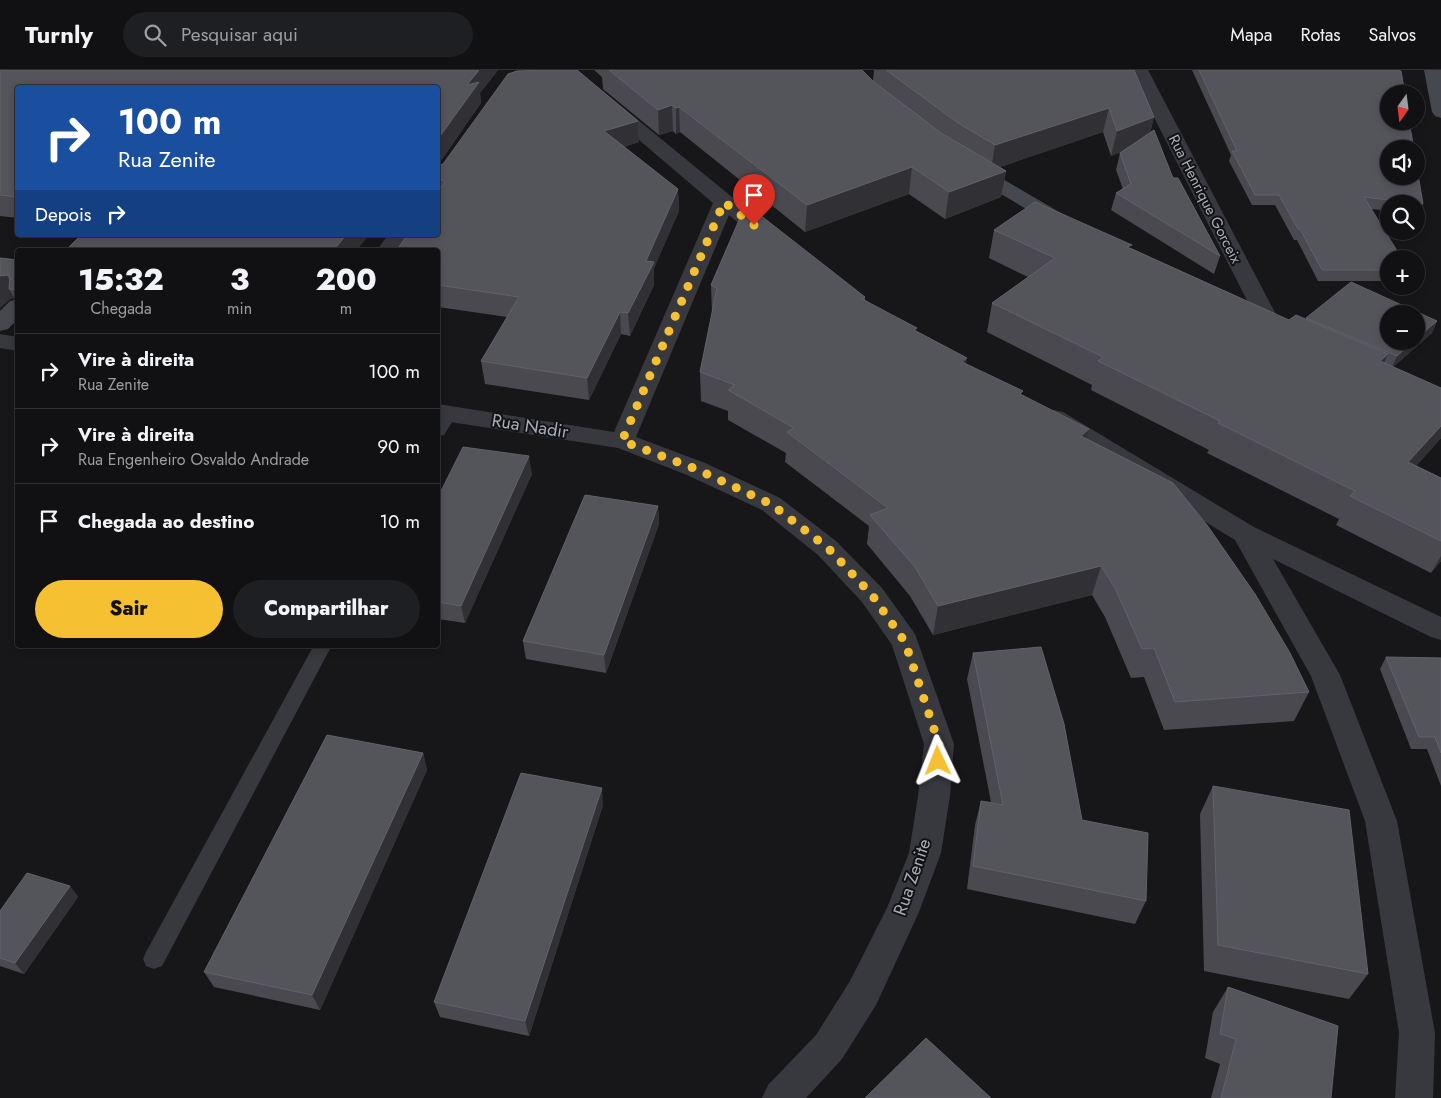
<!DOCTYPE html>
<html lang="pt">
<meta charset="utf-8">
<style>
body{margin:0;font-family:Jost,sans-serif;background:#1e1f22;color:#f1f3f6;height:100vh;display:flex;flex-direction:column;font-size:19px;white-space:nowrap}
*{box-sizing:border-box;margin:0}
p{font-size:16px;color:#9c9da0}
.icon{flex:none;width:28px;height:28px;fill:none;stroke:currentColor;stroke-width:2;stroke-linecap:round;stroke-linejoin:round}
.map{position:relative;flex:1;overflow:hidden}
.side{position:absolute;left:15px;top:178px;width:425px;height:400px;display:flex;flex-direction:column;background:#111114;border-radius:5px;box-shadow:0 2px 8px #0003,0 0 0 1px #303134}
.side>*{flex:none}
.top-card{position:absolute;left:15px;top:15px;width:425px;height:152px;border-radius:5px;box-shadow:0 2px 8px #0003,0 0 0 1px #303134;background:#1a4fa0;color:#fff;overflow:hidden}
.needle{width:32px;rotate:194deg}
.fabs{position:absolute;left:1380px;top:15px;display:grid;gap:10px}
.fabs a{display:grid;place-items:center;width:45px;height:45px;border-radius:50%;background:#111114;box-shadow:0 2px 8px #0003,0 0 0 1px #303134;font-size:25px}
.pin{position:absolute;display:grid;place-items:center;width:42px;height:42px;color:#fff;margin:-51px -21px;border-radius:50% 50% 50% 0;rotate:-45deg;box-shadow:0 0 5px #0007}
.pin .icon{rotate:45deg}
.me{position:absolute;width:55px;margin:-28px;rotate:358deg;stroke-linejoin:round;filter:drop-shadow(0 0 4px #0008)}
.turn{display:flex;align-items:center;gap:18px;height:105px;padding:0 20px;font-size:22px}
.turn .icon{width:65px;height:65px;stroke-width:2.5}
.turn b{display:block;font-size:35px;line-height:42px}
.then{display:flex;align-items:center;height:48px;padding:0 20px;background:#0003;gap:10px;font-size:19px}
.eta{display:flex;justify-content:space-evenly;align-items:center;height:85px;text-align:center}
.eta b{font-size:30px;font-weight:800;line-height:35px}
.cta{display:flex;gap:10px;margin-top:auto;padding:10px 20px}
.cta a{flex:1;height:58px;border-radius:30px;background:#f5c133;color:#111;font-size:20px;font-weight:800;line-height:58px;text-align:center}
.cta a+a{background:#1e1f22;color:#f1f3f6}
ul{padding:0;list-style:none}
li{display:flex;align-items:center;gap:15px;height:75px;padding:0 20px;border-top:1px solid #303134}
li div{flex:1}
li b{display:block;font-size:19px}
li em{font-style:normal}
header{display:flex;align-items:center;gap:30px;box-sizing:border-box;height:70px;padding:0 25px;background:#111114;border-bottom:1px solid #303134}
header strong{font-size:24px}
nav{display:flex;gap:28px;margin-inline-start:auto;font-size:18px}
.search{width:350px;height:45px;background:#1e1f22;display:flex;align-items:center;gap:12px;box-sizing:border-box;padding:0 18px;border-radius:28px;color:#9c9da0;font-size:19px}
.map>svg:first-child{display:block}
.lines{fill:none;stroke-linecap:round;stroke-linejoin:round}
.lane{fill:#38393f;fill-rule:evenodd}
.street{fill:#38393f;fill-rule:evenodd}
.secondary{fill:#46484f;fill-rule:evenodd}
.wall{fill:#49494f}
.shaded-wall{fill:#313135}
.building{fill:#54545b;stroke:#61626a}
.route{stroke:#f5c133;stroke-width:9;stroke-dasharray:0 16.2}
.labels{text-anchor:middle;stroke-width:4;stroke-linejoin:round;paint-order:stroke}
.far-street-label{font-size:15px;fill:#a9adba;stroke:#121215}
.street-label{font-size:18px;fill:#a9adba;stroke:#121215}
</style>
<header>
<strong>Turnly</strong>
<div class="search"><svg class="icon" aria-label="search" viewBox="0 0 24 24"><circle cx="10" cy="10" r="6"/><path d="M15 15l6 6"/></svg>Pesquisar aqui</div>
<nav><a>Mapa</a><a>Rotas</a><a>Salvos</a></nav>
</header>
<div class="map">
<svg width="1441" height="1028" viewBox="0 0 1441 1028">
<rect width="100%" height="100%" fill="#17171a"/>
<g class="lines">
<g class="lane">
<polygon points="449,339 454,340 457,344 444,365 438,366 438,350 444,340"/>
<polygon points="314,575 332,575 162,896 154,899 146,896 143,889 146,882"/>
</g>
<g class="street">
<path d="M557,0H577L782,168L779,172C761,177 743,156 729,145L636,367L705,393L780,428L836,471L882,518L915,564L954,674L950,726L941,783L919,842L876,935L842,989L806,1028H762L768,1015L816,965L850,911L887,838L909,783L918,726L924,674L892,575L862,532L818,485L762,440L687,405L618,378L438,350V334L614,362L713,133Z"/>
<polygon points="1130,0 1148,0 1283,258 1280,263 1272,265 1264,263 1261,258"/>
<polygon points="388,165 409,165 399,180 377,180"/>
<polygon points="0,264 18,267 18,281 0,278"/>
<polygon points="1054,340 1063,342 1254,457 1441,547 1441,570 1431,567 1273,489 1340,605 1397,751 1435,963 1433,1028 1395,1028 1399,963 1365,751 1311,606 1235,470 1045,354 1042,348 1045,342"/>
</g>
<g class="secondary">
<polygon points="1424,0 1441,0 1441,48 1435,46 1432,42"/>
<polygon points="972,93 979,95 1071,149 1074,153 1071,157 1064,159 1057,157 965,103 962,99 965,95"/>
<polygon points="18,229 18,249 8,259 0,261 0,241 10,231"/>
</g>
</g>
<g class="wall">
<polygon points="0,0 498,0 480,23 481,33 438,95 438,18 18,18 18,148 0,146"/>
<polygon points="594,0 862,0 873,11 874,0 1134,0 1154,47 1150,63 1173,108 1220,186 1214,204 1111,140 1116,123 1123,119 1116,100 1120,83 1123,81 1111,86 1103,62 1000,97 1006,101 1001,127 945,149 909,124 805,162 680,62 676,64 673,61 659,65 603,19 602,7"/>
<polygon points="1192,0 1395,0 1423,134 1418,145 1416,144 1416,134 1389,134 1389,141 1372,139 1389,189 1389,211 1318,211 1297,170 1294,170 1275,135 1252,135 1229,91 1231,85"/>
<polygon points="638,51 639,72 624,77 678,119 679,141 654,198 654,215 630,266 621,264 589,330 485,314 481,291 507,247 438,237 438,96"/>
<polygon points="994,160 1131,178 1289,250 1306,249 1306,248 1437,251 1432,263 1393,297 1441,318 1441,368 1416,396 1441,408 1441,491 1431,503 1336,455 1339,449 1207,383 1209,380 1091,320 1092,315 987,262 992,233 1028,207 989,188"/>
<polygon points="0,188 18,190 18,236 14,228 10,229 0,238"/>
<polygon points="711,215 865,227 865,230 917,262 966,294 1022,325 1086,368 1309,622 1294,651 1164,660 1144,607 1131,608 1105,547 1092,525 933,565 910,526 867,474 869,456 785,392 786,383 728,350 728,341 701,331 700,302 712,244"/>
<polygon points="532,404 465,553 438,549 438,427"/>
<polygon points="658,436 659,454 606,603 526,589 523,571"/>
<polygon points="973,583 1082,750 1146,831 1135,854 967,819 975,755 981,731 991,732 967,609"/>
<polygon points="1386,587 1441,588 1441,716 1427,679 1411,679 1380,599"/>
<polygon points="423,683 427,700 320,940 214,917 204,902"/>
<polygon points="1213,716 1368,904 1349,929 1204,901 1200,744"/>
<polygon points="603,735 529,966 440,947 434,932"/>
<polygon points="70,816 78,827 24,904 0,896 0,841"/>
<polygon points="1228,917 1331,1028 1211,1028 1220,994 1205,988 1213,942"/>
</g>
<g class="shaded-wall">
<polygon points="479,0 498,0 480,23 481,33 438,95 438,69 467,15"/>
<polygon points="672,35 673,61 659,65 658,40"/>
<polygon points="679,37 680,62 676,64 676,38"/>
<polygon points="1109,38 1103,62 991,100 995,75"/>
<polygon points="1154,47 1148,72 1111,86 1117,61"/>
<polygon points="638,51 639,72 606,83 604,61"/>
<polygon points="912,97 909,124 805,162 807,135"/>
<polygon points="1006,101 1001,127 945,149 949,122"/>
<polygon points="678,119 679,141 654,198 654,215 630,266 628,243 646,191"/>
<polygon points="346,165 369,165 357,180 334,180"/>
<polygon points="7,205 14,220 9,219 14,228 10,229 0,238 0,206"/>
<polygon points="620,242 621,264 589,330 587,308"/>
<polygon points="1437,251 1432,263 1391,299 1397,286 1414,271 1416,271 1416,269"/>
<polygon points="1388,284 1375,313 1380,291"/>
<polygon points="967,288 963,317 962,292"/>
<polygon points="1441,356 1441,368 1393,422 1408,392"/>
<polygon points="1089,359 1081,388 1081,366"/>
<polygon points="529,386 532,404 465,553 461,536"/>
<polygon points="658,436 659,454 606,603 604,585"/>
<polygon points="1441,486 1441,491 1431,503"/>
<polygon points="1101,496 1092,525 933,565 938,536"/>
<polygon points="423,683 427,700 320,940 312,925"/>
<polygon points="602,718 603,735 529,966 525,951"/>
<polygon points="70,816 78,827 24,904 15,893"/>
</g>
<g class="building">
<polygon points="0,0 479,0 467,15 479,12 438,69 438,18 18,18 18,127 0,125"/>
<polygon points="547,0 577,0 638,51 604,61 678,119 646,191 654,192 628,243 620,242 587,308 481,291 519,227 438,215 438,180 397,180 407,165 438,165 438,122 445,112 438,107 438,96 443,94 508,4 517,1"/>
<polygon points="609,0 862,0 874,12 941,63 1006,101 949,122 912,97 807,135 679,37 676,38 672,35 658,40"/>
<polygon points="886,0 1134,0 1154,47 1117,61 1109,38 995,75 958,53"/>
<polygon points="1199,0 1395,0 1401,1 1405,24 1389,24 1389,51 1409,51 1414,79 1389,79 1389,106 1416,106 1416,93 1423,134 1364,127 1402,189 1389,189 1389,200 1322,200 1300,159 1298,159 1279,125 1255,125 1232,81 1237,81"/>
<polygon points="1154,60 1173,108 1178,108 1220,186 1116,123 1131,114 1120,83"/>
<polygon points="1035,132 1132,175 1127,177 1289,250 1296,245 1388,284 1380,291 1441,318 1441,356 1408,392 1441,408 1441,471 1350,426 1355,421 1218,353 1220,351 1098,291 1103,287 992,233 1055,188 994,160"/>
<polygon points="746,134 865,227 862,229 917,258 914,260 967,288 962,292 1023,321 1020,324 1089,359 1081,366 1173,413 1207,455 1255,524 1290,583 1309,622 1175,632 1154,578 1142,579 1115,518 1101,496 938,536 915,497 870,445 888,438 787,362 794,358 728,320 735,315 700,302 717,218 711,215"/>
<polygon points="81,165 346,165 334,180 66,180"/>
<polygon points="0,188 18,190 18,220 9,219 10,207 7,205 0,206"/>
<polygon points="1351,212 1437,251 1416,269 1416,244 1389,244 1389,271 1414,271 1397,286 1306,248"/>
<polygon points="463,377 529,386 461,536 438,532 438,427"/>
<polygon points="585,425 658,436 604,585 523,571"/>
<polygon points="1041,577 1064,654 1082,750 1148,763 1146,831 973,796 981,731 1003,735 973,583"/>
<polygon points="1386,587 1441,588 1441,683 1435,667 1419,667"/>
<polygon points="327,665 423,683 312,925 204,902"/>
<polygon points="521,703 602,718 525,951 434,932"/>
<polygon points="1213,716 1349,740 1368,904 1218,875"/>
<polygon points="27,803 70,816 15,893 0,888 0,841"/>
<polygon points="1228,917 1338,956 1331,1028 1221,1028 1236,969 1220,964"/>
<polygon points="926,968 991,1028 865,1028"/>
</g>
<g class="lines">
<polyline class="route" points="754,155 724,132 622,371 696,399 771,434 828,478 872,525 905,572 939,674 938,691"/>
</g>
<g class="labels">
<g class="far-street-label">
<text transform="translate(1205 129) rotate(63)" y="5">Rua Henrique Gorceix</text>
</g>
<g class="street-label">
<text transform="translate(530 356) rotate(9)" y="6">Rua Nadir</text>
<text transform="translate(912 807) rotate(-71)" y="6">Rua Zenite</text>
</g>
</g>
</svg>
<div class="fabs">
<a><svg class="needle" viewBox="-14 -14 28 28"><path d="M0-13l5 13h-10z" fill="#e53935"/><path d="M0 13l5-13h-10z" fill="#9c9da0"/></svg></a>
<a><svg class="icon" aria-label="sound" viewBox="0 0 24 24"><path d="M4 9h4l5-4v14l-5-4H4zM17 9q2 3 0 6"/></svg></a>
<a><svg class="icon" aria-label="search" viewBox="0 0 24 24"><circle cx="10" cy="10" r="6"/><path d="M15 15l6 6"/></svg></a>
<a>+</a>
<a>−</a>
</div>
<div class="pin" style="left:754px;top:155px;background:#d93025"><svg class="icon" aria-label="arrive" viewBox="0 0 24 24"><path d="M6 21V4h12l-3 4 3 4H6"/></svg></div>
<svg class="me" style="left:938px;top:691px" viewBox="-20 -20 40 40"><path d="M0-17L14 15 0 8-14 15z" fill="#f5c133" stroke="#fff" stroke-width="4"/></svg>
<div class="top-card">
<div class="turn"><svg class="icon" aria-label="right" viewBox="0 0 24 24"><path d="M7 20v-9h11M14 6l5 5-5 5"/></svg><div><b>100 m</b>Rua Zenite</div></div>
<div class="then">Depois<svg class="icon" aria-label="right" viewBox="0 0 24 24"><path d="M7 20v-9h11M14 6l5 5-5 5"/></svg></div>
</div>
<section class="side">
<div class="eta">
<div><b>15:32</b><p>Chegada</p></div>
<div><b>3</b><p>min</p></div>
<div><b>200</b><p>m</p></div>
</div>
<ul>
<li><svg class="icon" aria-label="right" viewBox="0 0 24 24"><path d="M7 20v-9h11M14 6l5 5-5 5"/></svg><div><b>Vire à direita</b><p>Rua Zenite</p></div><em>100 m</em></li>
<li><svg class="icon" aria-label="right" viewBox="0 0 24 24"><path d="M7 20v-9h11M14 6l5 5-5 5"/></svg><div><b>Vire à direita</b><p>Rua Engenheiro Osvaldo Andrade</p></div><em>90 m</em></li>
<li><svg class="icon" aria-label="arrive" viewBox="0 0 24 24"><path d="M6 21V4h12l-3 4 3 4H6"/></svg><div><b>Chegada ao destino</b></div><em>10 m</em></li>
</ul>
<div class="cta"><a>Sair</a><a>Compartilhar</a></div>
</section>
</div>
